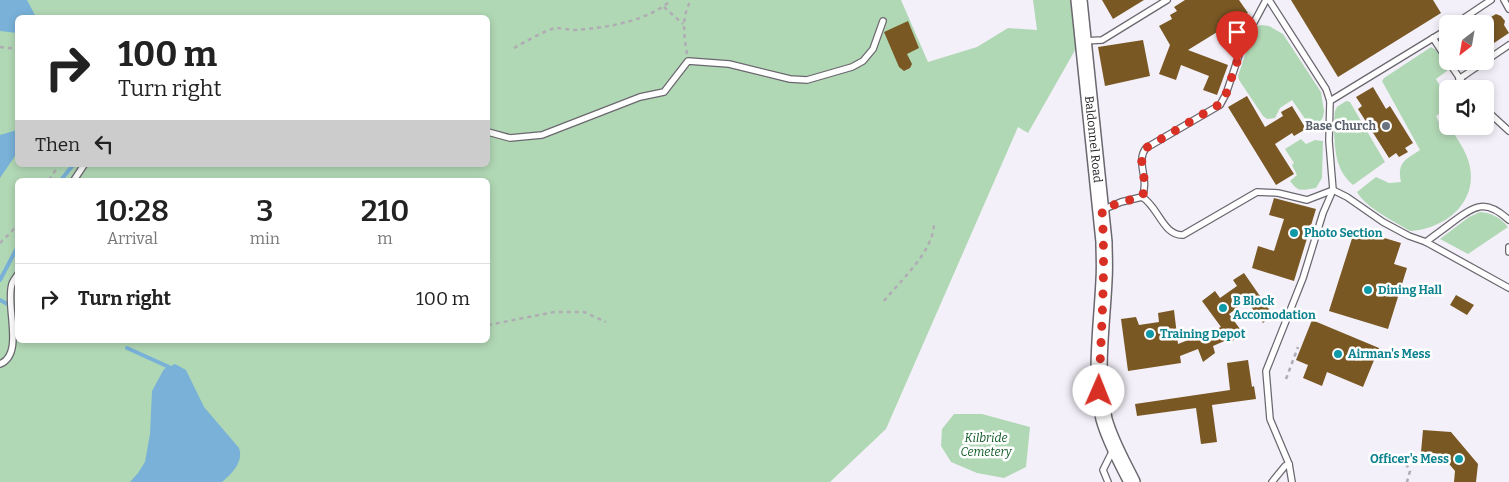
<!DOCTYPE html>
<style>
body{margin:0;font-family:Bitter,serif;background:#f6f6f6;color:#222;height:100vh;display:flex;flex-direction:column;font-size:19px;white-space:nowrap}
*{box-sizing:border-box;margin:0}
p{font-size:16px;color:#767676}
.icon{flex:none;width:28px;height:28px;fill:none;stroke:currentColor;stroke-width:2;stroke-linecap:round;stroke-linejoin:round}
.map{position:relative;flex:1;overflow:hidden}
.side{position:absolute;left:15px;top:178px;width:475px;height:165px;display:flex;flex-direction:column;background:#fff;border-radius:8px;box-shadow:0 2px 8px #0003}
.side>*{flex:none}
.hud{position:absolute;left:15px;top:15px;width:475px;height:152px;border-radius:8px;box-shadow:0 2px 8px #0003;background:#fff;color:#222;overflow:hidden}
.needle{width:32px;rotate:211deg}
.buttons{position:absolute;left:1439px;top:15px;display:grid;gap:10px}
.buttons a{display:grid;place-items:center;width:55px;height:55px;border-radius:8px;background:#fff;box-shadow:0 2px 8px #0003;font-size:25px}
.pin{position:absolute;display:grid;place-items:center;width:42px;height:42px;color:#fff;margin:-51px -21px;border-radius:50% 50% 50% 0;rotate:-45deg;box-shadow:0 0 5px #0007}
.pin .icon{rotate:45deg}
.me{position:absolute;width:55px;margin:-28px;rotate:1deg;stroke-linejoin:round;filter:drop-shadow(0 0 4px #0008)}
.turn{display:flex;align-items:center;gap:18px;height:105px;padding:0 20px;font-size:22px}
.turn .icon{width:65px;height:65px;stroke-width:2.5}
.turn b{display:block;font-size:35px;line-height:42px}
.then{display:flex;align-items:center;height:48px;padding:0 20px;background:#0003;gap:10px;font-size:19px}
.eta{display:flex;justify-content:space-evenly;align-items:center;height:85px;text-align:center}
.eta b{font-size:30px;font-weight:600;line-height:35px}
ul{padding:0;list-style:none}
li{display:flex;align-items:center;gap:15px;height:70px;padding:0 20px;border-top:1px solid #e0e0e0}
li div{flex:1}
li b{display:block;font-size:19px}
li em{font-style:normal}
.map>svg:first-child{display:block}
.green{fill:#b1d8b5;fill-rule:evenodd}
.water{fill:#79b1d8}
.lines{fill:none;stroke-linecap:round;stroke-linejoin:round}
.stream{stroke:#79b1d8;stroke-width:4}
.building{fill:#795824}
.service-casing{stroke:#6b676f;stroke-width:8}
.tertiary-casing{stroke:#6b676f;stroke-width:18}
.path{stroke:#afacb3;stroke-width:2.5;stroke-dasharray:4 4;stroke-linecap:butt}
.service{stroke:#fff;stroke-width:5.5}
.tertiary{stroke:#fff;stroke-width:15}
.route{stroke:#d93025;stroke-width:9;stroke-dasharray:0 16.2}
.worship-dot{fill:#6b7280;stroke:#fff;stroke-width:2}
.culture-dot{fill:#0f9aa8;stroke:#fff;stroke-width:2}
.labels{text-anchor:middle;stroke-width:5;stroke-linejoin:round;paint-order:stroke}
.worship-label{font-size:12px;font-weight:bold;fill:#5b616d;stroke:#fff;text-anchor:end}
.street-label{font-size:12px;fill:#242326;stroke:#fff}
.culture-label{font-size:12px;font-weight:bold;fill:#0d838f;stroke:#fff;text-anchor:start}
.park-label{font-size:12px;font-style:italic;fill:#0e5a24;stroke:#fff}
</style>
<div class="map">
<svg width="1509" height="482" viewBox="0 0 1509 482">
<rect width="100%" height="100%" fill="#f4f0f9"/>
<g class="green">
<path d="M0,0H901L928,62L977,47L1008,28L1037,30L1033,0H1074L1078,45L1028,133L1018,127L886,429L830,482H0ZM18,18H488V165H18ZM18,180H488V340H18Z"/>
<polygon points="1262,25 1269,26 1283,34 1321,92 1324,111 1323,117 1319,124 1310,126 1292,100 1280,108 1275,118 1267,119 1263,116 1239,80 1238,76 1251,38 1257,26"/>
<path d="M1431,47L1436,50L1448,68L1447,71L1436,79L1447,98V108L1436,116L1440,125L1449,126C1455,136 1463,146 1467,157C1483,198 1448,229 1410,231C1395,222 1365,207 1357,192L1376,177L1389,183L1401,182C1397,162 1405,160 1420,150L1382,81L1384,78Z"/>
<path d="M1346,101L1350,102L1385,162L1353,185C1336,171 1335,152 1334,131C1334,124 1334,118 1335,111L1337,107Z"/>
<path d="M1301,139L1306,144L1315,140L1323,141L1322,178L1316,188C1301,190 1299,193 1290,181L1297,175L1292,165L1294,163L1285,149Z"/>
<path d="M1480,212C1491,213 1500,217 1508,227L1468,254L1440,239L1469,217Z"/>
<polygon points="954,414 982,414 1030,427 1026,467 1004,478 977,473 951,462 941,446 942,429"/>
</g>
<g class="water">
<polygon points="0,0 27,0 36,17 18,18 17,33 0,31"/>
<polygon points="17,130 17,153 0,178 0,135"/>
<path d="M175,364L186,370L204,407L239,448C244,461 232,474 222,482H130L138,473L145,462L150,434L152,391L164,369Z"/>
</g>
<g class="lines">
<g class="stream">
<polyline points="61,180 73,165"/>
<polyline points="0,280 18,246"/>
<polyline points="0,300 18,310"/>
<polyline points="127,348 169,367"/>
</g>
</g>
<g class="building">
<polygon points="1102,0 1144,0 1113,19"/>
<polygon points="1185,0 1239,0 1248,13 1188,50 1228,65 1217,95 1203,90 1209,76 1181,65 1176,80 1159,74 1170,45 1159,26 1172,19 1170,15 1177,11 1174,7"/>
<polygon points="1291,0 1433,0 1441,13 1338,77"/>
<polygon points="1496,14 1501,16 1505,21 1504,25 1509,33 1485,49 1485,25 1489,27 1491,17"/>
<polygon points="908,21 919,48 907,54 912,64 910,68 904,71 899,67 884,32"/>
<polygon points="1143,40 1150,76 1105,86 1098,47"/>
<polygon points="1373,87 1386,109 1390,106 1413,143 1405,148 1408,152 1399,157 1396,153 1389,158 1358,109 1362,106 1356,97"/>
<polygon points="1247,96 1265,127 1283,116 1281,112 1292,106 1306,129 1294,136 1292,133 1275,144 1294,174 1276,185 1228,107"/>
<polygon points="1274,198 1316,209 1294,281 1252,268 1258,246 1274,251 1284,219 1269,215"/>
<polygon points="1355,229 1401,243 1394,264 1407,268 1388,329 1329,311"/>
<polygon points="1244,273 1273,315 1263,323 1247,301 1229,314 1243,333 1231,342 1229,339 1213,346 1215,353 1203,362 1198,349 1180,356 1181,363 1128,371 1121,319 1136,317 1139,325 1159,322 1158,313 1174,310 1178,344 1221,327 1202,301 1215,291 1220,298 1237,286 1233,280"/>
<polygon points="1456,295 1474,305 1467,315 1450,305"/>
<polygon points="1312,320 1379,348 1363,387 1327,372 1322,386 1303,378 1308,365 1296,360"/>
<polygon points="1248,360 1252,387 1254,386 1256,399 1212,405 1217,442 1201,444 1196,408 1137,416 1135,404 1230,390 1227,363"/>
<polygon points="1423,430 1451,432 1478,464 1476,482 1454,482 1455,471 1441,454 1421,452"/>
</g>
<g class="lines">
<defs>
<g id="service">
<polyline points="1269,0 1326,89 1330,101 1329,141 1333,190 1323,213 1303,278 1266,371 1270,419 1289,464 1292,482"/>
<polyline points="1504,0 1509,9"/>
<polyline points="1455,24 1491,0"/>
<polyline points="1433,38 1448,61"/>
<polyline points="1084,41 1102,40 1167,0"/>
<polyline points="1448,61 1467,89"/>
<polyline points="1459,79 1509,45"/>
<polyline points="1330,101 1448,29"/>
<polyline points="1485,109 1509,131"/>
<polyline points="488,132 510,138 542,135 640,97 664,92 688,61 729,64 790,79 807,80 852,67 863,61 873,49 883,21"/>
<polyline points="74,180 84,165"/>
<path d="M1142,197C1150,179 1135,162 1146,148L1220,105L1226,94L1243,43L1266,0"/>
<path d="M1102,210L1121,202L1142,197C1158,206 1163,236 1183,235L1257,192L1278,193L1307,200L1333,190L1347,197L1383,222L1409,236L1426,242L1509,288"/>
<path d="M1426,242C1435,235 1445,228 1454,221C1476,205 1486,199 1509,220"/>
<polyline points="1509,247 1509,252"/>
<path d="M0,364C25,354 5,306 12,284C13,281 16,277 18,274"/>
<polyline points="1108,482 1103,470 1113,450"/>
<polyline points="1272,482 1285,466 1289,464"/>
</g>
<g id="tertiary">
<path id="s1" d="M1079,0L1104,242C1104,254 1105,267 1104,280C1102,326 1094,374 1104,419C1110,441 1122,462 1132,482"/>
</g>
</defs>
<use href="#service" class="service-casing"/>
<use href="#tertiary" class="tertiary-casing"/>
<g class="path">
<polyline points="664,7 683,24"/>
<polyline points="0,47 18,49"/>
<path d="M514,48C523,43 547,29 556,28C562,28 569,30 576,30C605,28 649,21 671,0"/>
<path d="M687,54C684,35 681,18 691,0"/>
<polyline points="49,180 59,165"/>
<polyline points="0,243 18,225"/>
<path d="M884,301C901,280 934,251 934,223"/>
<polyline points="488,325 554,312 584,312 606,322"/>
<polyline points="1286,379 1298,347"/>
<polyline points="1399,460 1406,464 1410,471 1407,482"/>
</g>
<use href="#service" class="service"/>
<use href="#tertiary" class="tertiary"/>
</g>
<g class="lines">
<path class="route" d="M1099,391C1101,331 1106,271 1102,210L1121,202L1142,197C1150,179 1135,162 1146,148L1220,104L1226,94L1237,62"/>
</g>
<circle class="worship-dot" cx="1386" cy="126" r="5"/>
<g class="culture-dot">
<circle cx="1294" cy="233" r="5"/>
<circle cx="1368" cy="290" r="5"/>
<circle cx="1223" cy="308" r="5"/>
<circle cx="1150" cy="334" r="5"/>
<circle cx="1338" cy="354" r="5"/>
<circle cx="1459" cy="459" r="5"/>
</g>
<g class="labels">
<g class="worship-label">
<text x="1376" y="130">Base Church</text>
</g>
<g class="street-label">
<text dy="4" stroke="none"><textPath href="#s1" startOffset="140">Baldonnel Road</textPath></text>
</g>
<g class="culture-label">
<text x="1304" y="237">Photo Section</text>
<text x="1378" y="294">Dining Hall</text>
<text x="1233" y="305">B Block<tspan x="1233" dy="14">Accomodation</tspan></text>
<text x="1160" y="338">Training Depot</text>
<text x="1348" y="358">Airman's Mess</text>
<text x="1449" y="463" text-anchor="end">Officer's Mess</text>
</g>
<g class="park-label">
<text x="986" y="442">Kilbride<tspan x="986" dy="14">Cemetery</tspan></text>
</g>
</g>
</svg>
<div class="buttons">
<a><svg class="needle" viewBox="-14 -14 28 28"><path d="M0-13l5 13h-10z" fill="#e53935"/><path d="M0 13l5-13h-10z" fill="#767676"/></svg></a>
<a><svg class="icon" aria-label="sound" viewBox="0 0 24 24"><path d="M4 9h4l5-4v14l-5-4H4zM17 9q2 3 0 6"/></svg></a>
</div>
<div class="pin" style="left:1237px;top:62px;background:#d93025"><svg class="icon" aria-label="arrive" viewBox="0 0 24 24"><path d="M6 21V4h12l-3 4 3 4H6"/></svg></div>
<svg class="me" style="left:1099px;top:391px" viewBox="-20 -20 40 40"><circle r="19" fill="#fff"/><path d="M0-13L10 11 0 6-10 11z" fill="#d93025"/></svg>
<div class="hud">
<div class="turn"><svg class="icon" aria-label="right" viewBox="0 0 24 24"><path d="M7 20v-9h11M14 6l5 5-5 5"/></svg><div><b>100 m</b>Turn right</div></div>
<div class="then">Then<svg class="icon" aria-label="left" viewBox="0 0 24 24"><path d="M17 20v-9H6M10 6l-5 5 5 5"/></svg></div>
</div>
<section class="side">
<div class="eta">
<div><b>10:28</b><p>Arrival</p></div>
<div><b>3</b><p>min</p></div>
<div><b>210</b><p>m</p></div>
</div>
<ul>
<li><svg class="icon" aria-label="right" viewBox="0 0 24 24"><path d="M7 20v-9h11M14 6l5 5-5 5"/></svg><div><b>Turn right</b></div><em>100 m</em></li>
</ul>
</section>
</div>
